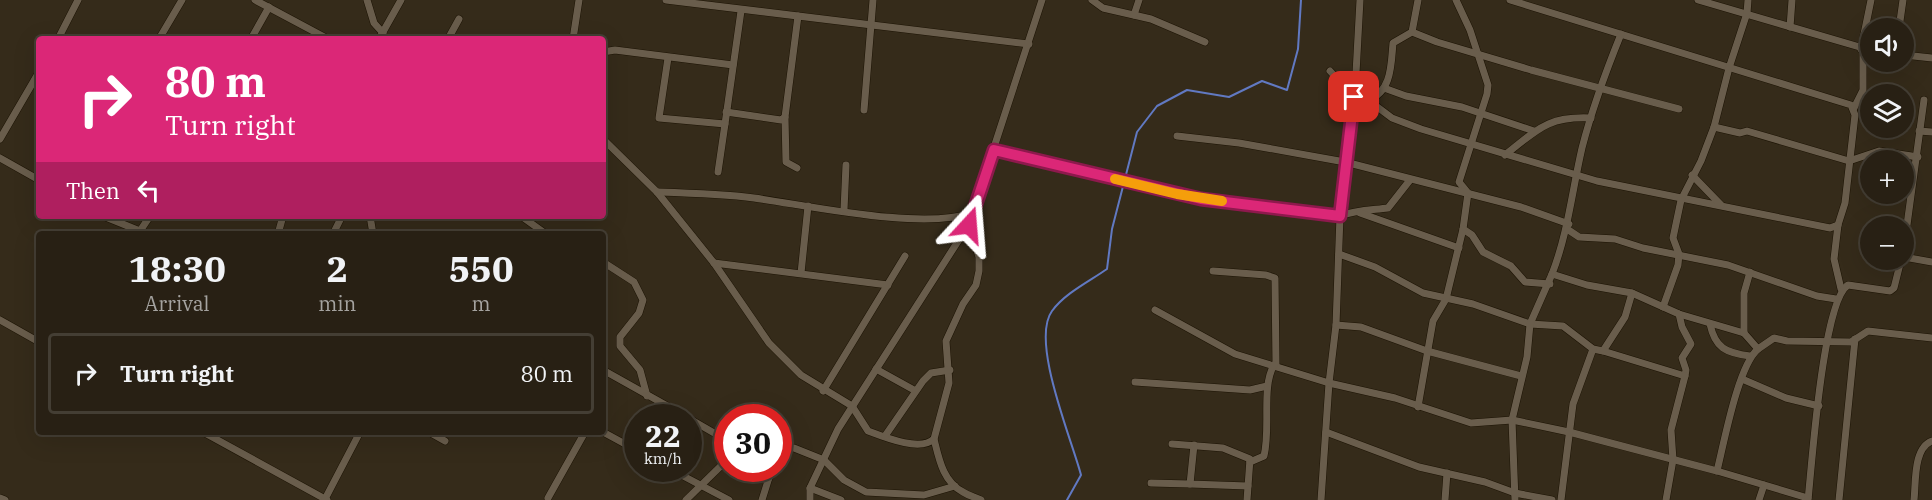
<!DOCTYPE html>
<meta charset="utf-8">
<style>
body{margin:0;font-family:"IBM Plex Serif",serif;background:#30281d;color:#f1f3f6;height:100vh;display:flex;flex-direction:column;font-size:22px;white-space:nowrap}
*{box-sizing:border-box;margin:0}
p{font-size:20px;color:#a5a3a0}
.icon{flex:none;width:33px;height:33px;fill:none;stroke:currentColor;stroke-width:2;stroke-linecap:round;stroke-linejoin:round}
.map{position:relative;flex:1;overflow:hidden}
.details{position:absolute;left:36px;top:231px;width:570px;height:204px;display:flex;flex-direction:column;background:#282014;border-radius:6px;box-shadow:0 6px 24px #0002,0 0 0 2px #443e34}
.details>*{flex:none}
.guide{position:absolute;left:36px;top:36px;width:570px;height:183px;border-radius:6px;box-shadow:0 6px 24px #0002,0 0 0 2px #443e34;background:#db2777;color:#fff;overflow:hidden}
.buttons{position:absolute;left:1860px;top:18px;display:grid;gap:12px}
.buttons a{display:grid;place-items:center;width:54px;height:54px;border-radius:50%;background:#282014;box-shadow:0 6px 24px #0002,0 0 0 2px #443e34;font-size:30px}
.speed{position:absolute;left:624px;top:404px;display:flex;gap:12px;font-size:30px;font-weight:700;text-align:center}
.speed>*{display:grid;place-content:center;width:78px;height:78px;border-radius:50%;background:#282014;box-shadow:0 6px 24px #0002,0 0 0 2px #443e34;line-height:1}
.speed small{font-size:15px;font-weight:400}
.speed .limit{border:9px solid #d22;background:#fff;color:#111}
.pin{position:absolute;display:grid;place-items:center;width:51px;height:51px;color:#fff;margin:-26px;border-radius:12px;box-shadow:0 3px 9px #0006}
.me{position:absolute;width:66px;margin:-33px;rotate:19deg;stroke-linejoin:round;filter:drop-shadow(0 0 4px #0008)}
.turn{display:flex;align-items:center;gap:21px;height:126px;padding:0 30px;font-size:27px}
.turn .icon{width:78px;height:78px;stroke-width:2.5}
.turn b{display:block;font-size:42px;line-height:51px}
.then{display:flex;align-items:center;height:57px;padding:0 30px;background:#0003;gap:12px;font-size:22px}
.eta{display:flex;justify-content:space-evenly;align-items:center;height:102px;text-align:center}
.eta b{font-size:36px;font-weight:700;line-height:42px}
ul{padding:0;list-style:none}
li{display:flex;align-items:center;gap:18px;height:81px;margin:0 12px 9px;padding:0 18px;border:3px solid #443e34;border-radius:6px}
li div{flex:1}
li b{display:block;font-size:22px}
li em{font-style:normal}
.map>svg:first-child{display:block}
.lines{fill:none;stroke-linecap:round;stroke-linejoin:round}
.stream{stroke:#6179c2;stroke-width:2}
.minor-casing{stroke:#1c1304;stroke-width:8}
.minor{stroke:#695d4c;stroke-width:7}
.route-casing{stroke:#8e194d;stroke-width:15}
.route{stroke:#db2777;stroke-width:10}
.slow{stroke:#f59e0b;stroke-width:10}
</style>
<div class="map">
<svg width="1932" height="500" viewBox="0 0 1932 500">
<rect width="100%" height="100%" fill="#352b1a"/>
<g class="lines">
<path class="stream" d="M1067,500L1081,475C1072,440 1030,341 1052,311C1065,293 1090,281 1107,269L1112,229L1137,132L1157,106L1187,90L1229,97L1262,81L1287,90L1298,49L1301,0"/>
<defs>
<g id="minor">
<polyline points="255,0 328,39"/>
<polyline points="367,0 374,23 383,33"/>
<polyline points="666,0 1029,44"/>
<polyline points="1092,0 1103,8 1151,19 1205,42"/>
<path d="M1360,0L1354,110L1340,216C1355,210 1372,210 1388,208L1410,180"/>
<polyline points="1456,0 1470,30 1488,85 1487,94 1459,182 1468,193 1463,229 1472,235 1483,252 1511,266 1525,282 1550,284"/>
<polyline points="1510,0 1851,105 1855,115 1845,203 1838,225 1834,259 1841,289"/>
<polyline points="1698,0 1870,50"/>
<polyline points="1134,15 1139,0"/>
<polyline points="1790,27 1792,0"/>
<polyline points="1899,28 1903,0"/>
<polyline points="1412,32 1437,42 1531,70 1679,109"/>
<path d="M1621,34C1606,71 1592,109 1582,148C1572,191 1568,233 1552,274L1587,285L1632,293L1679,314L1744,333L1758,349L1774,338L1787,341L1851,342L1868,331L1932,338"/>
<polyline points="58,39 78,0"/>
<polyline points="159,39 182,0"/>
<polyline points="251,39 269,7"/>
<polyline points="379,39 401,0"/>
<polyline points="448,39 459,19"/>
<polyline points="573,39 579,0"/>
<polyline points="1861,49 1871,0"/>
<polyline points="603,52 615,50 733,65"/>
<polyline points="1904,55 1932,58"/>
<polyline points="668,58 659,118 725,124 741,11"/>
<polyline points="1330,71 1354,97"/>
<polyline points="1384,88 1406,96 1462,107 1534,131"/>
<path d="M1368,100C1392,92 1391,64 1393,43L1412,32L1418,0"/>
<polyline points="1854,108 1863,90 1863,49"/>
<polyline points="864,110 873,0"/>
<polyline points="1354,110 1368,100 1392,118 1421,129 1597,181 1830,228 1838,225"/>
<polyline points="726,112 781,120 785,117"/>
<polyline points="1714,127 1740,133 1747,131 1849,161 1879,151 1918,157"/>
<polyline points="1919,131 1932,132"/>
<polyline points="1177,136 1239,143 1345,162 1521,207 1569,224"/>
<polyline points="0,139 39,72"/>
<path d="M603,139L657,192L714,263L769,343L801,375L852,406L868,431C884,437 920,452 934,439L949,383L946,341L963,304L976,285L979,271V257L969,224"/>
<polyline points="994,150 1201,199 1340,216 1336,325 1329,383 1321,500"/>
<path d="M1505,155C1538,129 1548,116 1591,118"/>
<polyline points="0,158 39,180"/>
<polyline points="797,168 786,162 785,117 798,16"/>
<polyline points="718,172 725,124"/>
<polyline points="1692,175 1721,205"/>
<path d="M657,192C689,193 723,194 754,198C812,206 920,230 973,213"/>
<polyline points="844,210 846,165"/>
<polyline points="1360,213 1459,248"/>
<polyline points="103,216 140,231 150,216"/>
<polyline points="370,216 373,234"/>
<polyline points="521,216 546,234"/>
<polyline points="1567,229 1579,237 1615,239 1643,248 1728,265 1817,296 1836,299"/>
<polyline points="278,234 283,216"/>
<polyline points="333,234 342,216"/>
<polyline points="1904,247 1924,100"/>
<polyline points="1339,254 1375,267 1423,293 1473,304 1530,324 1563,326 1593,349 1603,351 1625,317 1632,293"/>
<polyline points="1904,257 1932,262"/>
<polyline points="603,262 634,282 643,300 639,313 620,337 620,346 640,370 647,396"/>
<polyline points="714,263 888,285"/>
<polyline points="1213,271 1266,275 1275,278 1276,365"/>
<polyline points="801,273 808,206"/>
<polyline points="1663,307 1678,265 1679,254 1673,238 1681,200 1701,161 1714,127 1729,68 1747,13 1748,0"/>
<polyline points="1155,310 1235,354 1329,383 1395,398 1471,423 1512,420 1569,432 1717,471 1808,498"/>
<polyline points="0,320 39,342"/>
<path d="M1710,324C1715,348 1726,353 1750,356"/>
<polyline points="1336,325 1361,327 1427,351 1521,376"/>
<polyline points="1744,333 1744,293 1750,272"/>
<polyline points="1603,351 1685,376 1686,370 1682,358 1691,344 1682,327 1679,314"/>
<polyline points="876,369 914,390"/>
<polyline points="603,370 687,417"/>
<polyline points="1742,379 1786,398 1819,406"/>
<polyline points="1135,382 1250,390 1267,386"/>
<polyline points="823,391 905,256"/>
<polyline points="1418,407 1433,321 1446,299 1463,229"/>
<polyline points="688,418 728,441"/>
<polyline points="203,432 327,500"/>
<polyline points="429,432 445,441"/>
<polyline points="603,432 638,451"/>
<polyline points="1326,432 1419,467 1485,482 1515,493 1552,500"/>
<polyline points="885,436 923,381 931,373 950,370"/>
<path d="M934,439C939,459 943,482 963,492C969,496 975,497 981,500"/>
<polyline points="1172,444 1223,448 1250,459 1247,500"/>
<polyline points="1194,445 1190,484 1248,486"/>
<polyline points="778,459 789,448 794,448 824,460 844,480 866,492 924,495 955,486"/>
<path d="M1250,462L1264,456C1271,427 1261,387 1274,365"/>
<polyline points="668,468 729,500"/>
<polyline points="759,468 769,478"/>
<path d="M1717,471C1724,443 1738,366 1758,349"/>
<polyline points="1151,483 1190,484"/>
<polyline points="810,488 841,500"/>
<polyline points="0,498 5,500"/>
<polyline points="548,498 585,432"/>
<polyline points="325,499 360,432"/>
<polyline points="686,500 728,459"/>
<polyline points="762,500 772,468"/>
<polyline points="810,500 810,488 838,429 969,224 1042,0"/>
<polyline points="1445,500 1447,473"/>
<polyline points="1515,500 1512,420 1527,357 1530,324 1552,274"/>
<polyline points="1561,500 1573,404 1593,349"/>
<polyline points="1666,500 1673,460 1671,430 1685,376"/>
<polyline points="1759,500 1764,485"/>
<path d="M1808,500C1812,463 1823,301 1848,285L1890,291L1894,288L1901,260"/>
<polyline points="1839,500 1855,339"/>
<path d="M1914,500C1916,483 1913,448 1932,441"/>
</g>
</defs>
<use href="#minor" class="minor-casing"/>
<use href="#minor" class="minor"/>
</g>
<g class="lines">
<defs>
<polyline id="route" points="969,225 994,150 1201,199 1340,216 1354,97"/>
</defs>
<use href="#route" class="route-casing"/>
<use href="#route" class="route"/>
<polyline class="slow" points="1115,179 1177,194 1222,201"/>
</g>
</svg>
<div class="buttons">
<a><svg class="icon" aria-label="sound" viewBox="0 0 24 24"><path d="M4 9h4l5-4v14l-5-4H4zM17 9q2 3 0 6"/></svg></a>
<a><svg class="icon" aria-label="layers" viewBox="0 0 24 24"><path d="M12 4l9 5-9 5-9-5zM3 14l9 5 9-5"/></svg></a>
<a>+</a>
<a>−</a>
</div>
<div class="speed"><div>22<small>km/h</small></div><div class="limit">30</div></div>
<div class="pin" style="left:1354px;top:97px;background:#d93025"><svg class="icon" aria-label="arrive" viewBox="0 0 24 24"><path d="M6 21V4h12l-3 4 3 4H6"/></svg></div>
<svg class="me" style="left:969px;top:225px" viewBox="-20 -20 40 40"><path d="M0-17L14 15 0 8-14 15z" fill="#db2777" stroke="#fff" stroke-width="4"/></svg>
<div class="guide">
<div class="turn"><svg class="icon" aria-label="right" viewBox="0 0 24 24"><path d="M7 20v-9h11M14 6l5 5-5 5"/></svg><div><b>80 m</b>Turn right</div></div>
<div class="then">Then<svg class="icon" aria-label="left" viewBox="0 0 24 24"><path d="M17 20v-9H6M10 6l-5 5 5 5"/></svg></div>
</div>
<section class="details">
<div class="eta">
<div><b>18:30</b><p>Arrival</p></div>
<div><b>2</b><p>min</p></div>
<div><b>550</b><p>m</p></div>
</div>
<ul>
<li><svg class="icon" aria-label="right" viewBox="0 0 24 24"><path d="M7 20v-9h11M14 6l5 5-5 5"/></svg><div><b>Turn right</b></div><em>80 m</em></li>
</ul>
</section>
</div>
